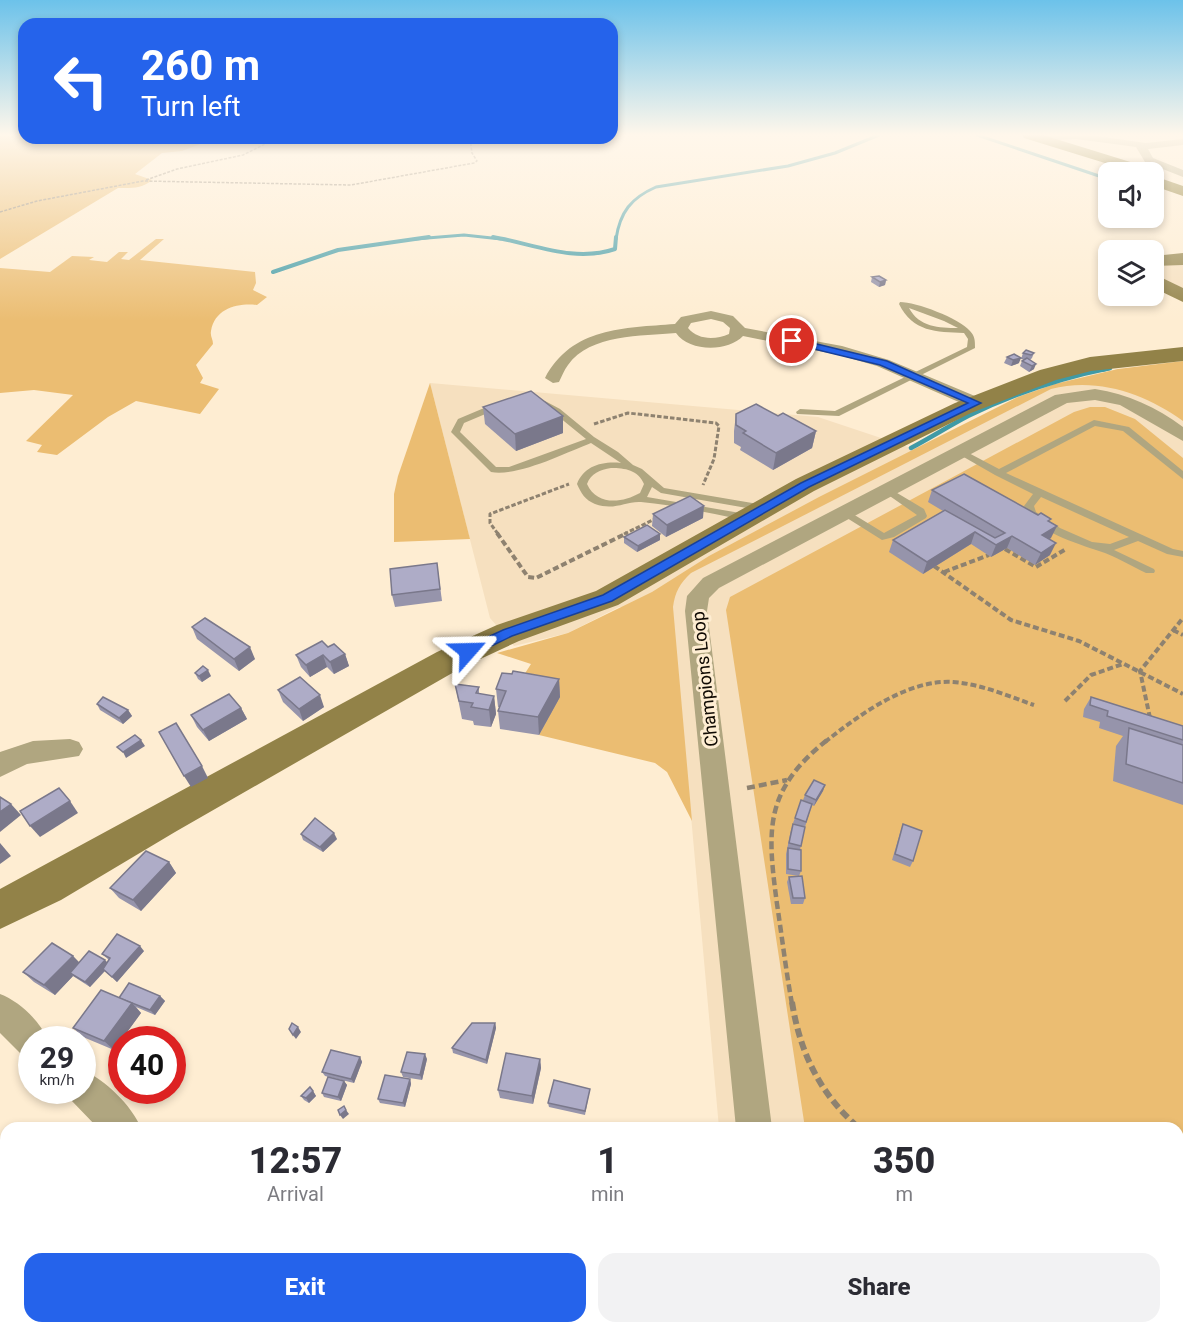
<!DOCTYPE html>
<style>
body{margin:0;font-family:Roboto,sans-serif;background:#f2f2f3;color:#2b2b33;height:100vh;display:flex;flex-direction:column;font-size:22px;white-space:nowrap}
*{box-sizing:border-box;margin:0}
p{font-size:20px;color:#7c7c81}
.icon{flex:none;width:33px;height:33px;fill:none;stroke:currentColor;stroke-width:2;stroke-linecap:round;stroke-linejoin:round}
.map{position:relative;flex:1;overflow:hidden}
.sheet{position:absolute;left:0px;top:1122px;width:1184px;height:212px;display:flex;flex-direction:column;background:#fff;border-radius:18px 18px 0 0;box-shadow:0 3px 9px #0003}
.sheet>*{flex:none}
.hud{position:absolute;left:18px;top:18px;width:600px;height:126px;border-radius:18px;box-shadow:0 3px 9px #0003;background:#2563eb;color:#fff;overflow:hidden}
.buttons{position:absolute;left:1098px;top:162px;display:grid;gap:12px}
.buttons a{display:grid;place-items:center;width:66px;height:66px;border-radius:12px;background:#fff;box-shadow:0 3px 9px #0003;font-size:30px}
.speed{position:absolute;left:18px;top:1026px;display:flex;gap:12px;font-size:30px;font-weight:700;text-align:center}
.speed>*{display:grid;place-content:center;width:78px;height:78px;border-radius:50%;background:#fff;box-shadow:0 3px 9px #0003;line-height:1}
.speed small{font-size:15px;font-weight:400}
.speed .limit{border:9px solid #d22;background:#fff;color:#111}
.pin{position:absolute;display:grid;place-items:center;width:51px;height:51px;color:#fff;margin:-26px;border:3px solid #fff;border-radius:50%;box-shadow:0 2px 6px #0007}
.me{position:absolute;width:66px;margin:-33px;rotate:65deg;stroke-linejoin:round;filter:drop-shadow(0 0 4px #0008)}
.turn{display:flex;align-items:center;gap:21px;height:126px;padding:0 24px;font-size:27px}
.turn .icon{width:78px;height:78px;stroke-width:2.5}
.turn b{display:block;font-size:42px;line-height:51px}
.eta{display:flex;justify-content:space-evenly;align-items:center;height:102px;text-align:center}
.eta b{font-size:36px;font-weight:800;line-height:42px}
.cta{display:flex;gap:12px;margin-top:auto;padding:12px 24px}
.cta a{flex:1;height:69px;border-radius:18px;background:#2563eb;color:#fff;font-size:24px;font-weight:800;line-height:69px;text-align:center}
.cta a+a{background:#f2f2f3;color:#2b2b33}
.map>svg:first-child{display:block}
.built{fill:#f6e0bf}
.green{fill:#ebbd72}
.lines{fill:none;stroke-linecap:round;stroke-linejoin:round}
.stream-far2{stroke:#3f9aa6;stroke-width:3}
.stream-far1{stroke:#3f9aa6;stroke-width:4}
.stream{stroke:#3f9aa6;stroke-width:4.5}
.path-far4{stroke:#8e8270;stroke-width:1.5;stroke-dasharray:3 1.5;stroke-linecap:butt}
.path-far3{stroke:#8e8270;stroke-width:3;stroke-dasharray:4.5 2;stroke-linecap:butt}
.path-far2{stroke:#8e8270;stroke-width:4;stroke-dasharray:6 3;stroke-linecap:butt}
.path-far1{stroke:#8e8270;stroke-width:4.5;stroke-dasharray:8 4;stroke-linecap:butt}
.path{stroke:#8e8270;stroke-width:6;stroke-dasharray:9 4.5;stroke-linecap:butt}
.lane{fill:#b0a680;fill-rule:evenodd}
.street{fill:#b0a680;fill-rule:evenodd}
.secondary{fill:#928248;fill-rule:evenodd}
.primary{fill:#7c6814;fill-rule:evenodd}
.wall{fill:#9694ab}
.shaded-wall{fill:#7a788b}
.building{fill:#aeacc7;stroke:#7a788b;stroke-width:1.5}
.route{fill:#2563eb;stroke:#184099;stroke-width:1.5}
.labels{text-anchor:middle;stroke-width:6;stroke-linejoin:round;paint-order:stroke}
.street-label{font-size:18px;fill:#100a03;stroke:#feedd2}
</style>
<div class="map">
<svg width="1183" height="1333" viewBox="0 0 1183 1333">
<rect width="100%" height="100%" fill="#feedd2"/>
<g class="built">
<polygon points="1183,255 1183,301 1154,284 1154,258"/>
<polygon points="1118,369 1183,418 1183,1333 619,1333 619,1328 1178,1328 1178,1128 719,1128 673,615 619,607 568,633 514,646 490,618 430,383 818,417 914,449 1018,397 1055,384"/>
<polygon points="0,1273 6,1276 6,1328 126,1328 139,1333 0,1333"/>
</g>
<g class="green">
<path d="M0,135H24V138H219L220,140L203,143L182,151L162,153L135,174L152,180C142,189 131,188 118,188L0,259Z"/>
<path d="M156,239H164L140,260L255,272L256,283L253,290L267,297L257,305C238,303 215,308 211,331C210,337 213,339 213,344L196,365L203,378L200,383L219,389L200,414L136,401L108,417L57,455L37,452L42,445L26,441L73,395L34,390L0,393V268L50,272L72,256L94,257L89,260L107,262L119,252H128L121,259L129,260Z"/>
<path d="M1183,361V421C1145,394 1098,377 1051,389L691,573C680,583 675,592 673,607L692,821L667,772L655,763L539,735L559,697L515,689L531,664L497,653L568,633L652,592L709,556L819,497L1018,397L1055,384L1118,369Z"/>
<polygon points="430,383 470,539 394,542 394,494 398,476"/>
<polygon points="1105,407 1135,419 1183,458 1183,1333 836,1333 835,1328 1178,1328 1178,1128 805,1128 726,610 730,597 1074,412 1090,407"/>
</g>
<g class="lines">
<g class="stream-far2">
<polyline points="977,135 1108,179"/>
<polyline points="415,239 464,235 501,239"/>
<path d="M616,239C620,212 631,198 656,187L788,166L835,153L879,135"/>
</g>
<g class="stream-far1">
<path d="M493,237C534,244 574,263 615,249L616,237"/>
<polyline points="273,272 338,250 429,237"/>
<polyline points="1102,370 1110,368"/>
</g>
<path class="stream" d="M911,448C930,438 949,426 968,416C1013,394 1060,378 1110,368"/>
<g class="path-far4">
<polyline points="146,180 177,169 243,155 277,138"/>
<polyline points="0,212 37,201 143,181 351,185 474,163 477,161 472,153 470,138"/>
</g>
<g class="path-far3">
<polyline points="594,424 628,413 716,423 719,426 714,459 703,485"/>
<polyline points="498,534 490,523 490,514 569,484"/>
<polyline points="624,534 655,519"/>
</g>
<g class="path-far2">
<polyline points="497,533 528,577 536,578 627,533"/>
<polyline points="1005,549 1036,567 1066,549"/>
<polyline points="934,566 1011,620 1079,641 1183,694"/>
<polyline points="944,572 989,555"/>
<polyline points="1173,630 1183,635"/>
<polyline points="1065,701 1091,675 1123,664"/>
<polyline points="1150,718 1140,671 1183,618"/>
<path d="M825,742C859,715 908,679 953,682C981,684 1008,696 1034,705"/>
</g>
<g class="path-far1">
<polyline points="747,788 787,780"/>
<path d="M792,1004C786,971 782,937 777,904C767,829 764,791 827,740"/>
</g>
<g class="path">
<path d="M792,1002C800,1053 820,1094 859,1128"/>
<polyline points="1178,1284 1183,1287"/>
</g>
<g class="lane">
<path d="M900,302C916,302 959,318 970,331C975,336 975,341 975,348L839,416L797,414L796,412L800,409L835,411L967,347L968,339L964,333C936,332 913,332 899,304ZM909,308L944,321L958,328C939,328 919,327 909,308Z"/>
<path d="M533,397L545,401L560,409L594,437L618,452L633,465L642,469L664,488L764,505L769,508L764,511L661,493L652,487L647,497L746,514L751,517L746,520C711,514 676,505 641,502C625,501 615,511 595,504C585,500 581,493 577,484C584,466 602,461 621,463L591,443C565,453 518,477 491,472L451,432L458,419L496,403H502V407L464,423L460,432L496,467H509L586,439L554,413L530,402V398ZM611,468C625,468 638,470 644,484L640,493C622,503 597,506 587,484C591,473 600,470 611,468Z"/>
<path d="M1094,420L1129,427L1183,471V479L1123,431L1095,426L1006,473L1173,549L1183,551V557L1167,554L1138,541L1114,550L1154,569L1155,571L1154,573H1146C1131,566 1115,556 1099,551C1076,543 1033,531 1024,506L1033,494L995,475L955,452L960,449L963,450L999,469ZM1041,497L1129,537L1110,544L1092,542L1060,528L1036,512L1034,506Z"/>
<polygon points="887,487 924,509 927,516 926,518 894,537 882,540 839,513 844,510 848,511 884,533 917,515 884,492 882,490"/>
</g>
<g class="street">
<polygon points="1089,135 1146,143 1183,139 1183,145 1148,149 1153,158 1183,170 1183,177 1145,162 1136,147 1076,139 1039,141 1034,138 1039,135"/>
<path d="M711,311L733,316L745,328L842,346L889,360L982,399L985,403L982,407H970L877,366L839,355L743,336C728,352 689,352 676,333C642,336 590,334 568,365C564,370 562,376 559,382L553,383L545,378C572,327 624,328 675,324L681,317ZM711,319L723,322L730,328L729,334C715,340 698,340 688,328L691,323Z"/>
<path d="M1095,389C1128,394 1156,407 1183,427V441L1120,405L1095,400L1067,403L719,588L709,598L707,611L772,1128H736L685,611L687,596L703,578L1055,395Z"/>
<polygon points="70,739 79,742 83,749 79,756 27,764 0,777 0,752 33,741"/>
<path d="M0,994C19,1001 40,1021 48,1040H32V1058L20,1053L0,1033Z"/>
<path d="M82,1070C105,1079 132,1106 141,1128H98L70,1099L66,1090H82Z"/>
<polygon points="755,1328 796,1328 798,1333 756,1333"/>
</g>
<g class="secondary">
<polygon points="1183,253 1183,265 1154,266 1154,256"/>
<polygon points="1154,274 1183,288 1183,302 1154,288"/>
<polygon points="1183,347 1183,361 1091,371 1056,380 971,413 814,491 618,605 519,641 461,668 175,832 61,900 0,929 0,889 437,652 497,625 596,591 796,479 955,403 1040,370 1090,357"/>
</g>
<g class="primary">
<polygon points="1022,135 1043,135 1153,169 1156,172 1154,175 1154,172 1134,172 1024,138"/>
<polygon points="1154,176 1183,186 1183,196 1154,186"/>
</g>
</g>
<g class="wall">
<polygon points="872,277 886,280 885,285 879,287 871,282"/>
<polygon points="1023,353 1034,353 1032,358 1030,360 1034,369 1029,372 1020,366 1022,361 1025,360 1021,359"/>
<polygon points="1007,357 1019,363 1011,366 1004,363"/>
<polygon points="483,407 563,416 563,433 516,451 485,424"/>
<polygon points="736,414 778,416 816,431 812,448 773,470 740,450 741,447 734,443 734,431"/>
<polygon points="932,490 1038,515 1049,522 1051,538 1049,539 1050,555 1035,565 1007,548 991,557 971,544 923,574 889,552 893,540 943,511 928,502"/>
<polygon points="653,514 703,518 666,537 652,526"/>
<polygon points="660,534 660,540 637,552 624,543 624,537"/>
<polygon points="437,563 442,601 395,607 392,595"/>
<polygon points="192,627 255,659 239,671 197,639"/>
<polygon points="328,647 345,654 349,666 334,674 327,667 310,677 301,667 296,655"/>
<polygon points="195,673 211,676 202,682 198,679"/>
<polygon points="559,679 560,697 539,735 500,729 498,711 500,707 498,707 496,689"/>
<polygon points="455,684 479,687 479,694 494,696 496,714 491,727 474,725 473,721 462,719"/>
<polygon points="278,690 324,707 303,721 283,702"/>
<polygon points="1091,697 1183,726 1183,805 1113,781 1116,746 1123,736 1099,728 1100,722 1083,717 1084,709"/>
<polygon points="97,704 128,710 132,716 123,724 100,710"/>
<polygon points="241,708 247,719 209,741 197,727 191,715"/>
<polygon points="825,785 823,791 814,806 812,805 805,827 800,850 801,871 799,876 786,874 786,854 791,830 793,824 799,826 793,823 795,818 807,802 803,800 805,795"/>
<polygon points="903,824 913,861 910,867 892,860 901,830"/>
<polygon points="301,834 337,839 323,852 303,840"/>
<polygon points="169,862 176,873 141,911 119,898 110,888"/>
<polygon points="789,877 805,898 803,904 791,904 787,882"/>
<polygon points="144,951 117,982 105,971 90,987 73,976 55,995 34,982 23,972 73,956 79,963 107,963 109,960 102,954"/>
<polygon points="160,996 165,1001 155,1015 136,1007 141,1013 114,1050 83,1037 73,1028 119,998"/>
<polygon points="495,1023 496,1028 487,1064 453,1053 452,1048"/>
<polygon points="360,1057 362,1062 354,1083 325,1076 322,1072"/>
<polygon points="427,1059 422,1080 403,1077 401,1072"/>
<polygon points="540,1059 541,1068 533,1104 500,1098 498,1090"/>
<polygon points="410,1079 411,1084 405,1107 380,1103 378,1099"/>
<polygon points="344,1081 347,1085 341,1101 324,1097 322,1093"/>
<polygon points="590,1089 585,1115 549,1107 548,1103"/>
<polygon points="313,1091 316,1096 309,1103 304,1100 301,1096"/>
<polygon points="619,1328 737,1328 735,1329 702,1329 702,1333 619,1333"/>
</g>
<g class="shaded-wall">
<polygon points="886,280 885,285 879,287 880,282"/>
<polygon points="1021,358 1019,363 1011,366 1013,360"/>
<polygon points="1036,364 1034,369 1029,372 1032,366"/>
<polygon points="563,416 563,433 516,451 515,434"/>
<polygon points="816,431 812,448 773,470 776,453"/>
<polygon points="704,506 703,518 666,537 667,525"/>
<polygon points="1057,526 1051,538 1037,547 1042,535"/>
<polygon points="975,532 971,544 923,574 927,562"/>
<polygon points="660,534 660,540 637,552 638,546"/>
<polygon points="1012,536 1007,548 991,557 996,545"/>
<polygon points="1056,543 1050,555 1035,565 1041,553"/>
<polygon points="250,647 255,659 239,671 234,659"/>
<polygon points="345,654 349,666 334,674 330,662"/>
<polygon points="323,655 327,667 310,677 306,665"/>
<polygon points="208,670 211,676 202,682 199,676"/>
<polygon points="559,679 560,697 539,735 538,717"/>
<polygon points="320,695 324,707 303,721 299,709"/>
<polygon points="494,696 496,714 491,727 489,710"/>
<polygon points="241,708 247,719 209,741 203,730"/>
<polygon points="128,710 132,716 123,724 119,718"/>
<polygon points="141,740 145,746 126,758 123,752"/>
<polygon points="202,766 208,778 191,787 184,776"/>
<polygon points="825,785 823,791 814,806 816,800"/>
<polygon points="70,801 78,813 40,837 30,826"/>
<polygon points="11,804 21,815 0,832 0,812"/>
<polygon points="334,833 337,839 323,852 320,847"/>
<polygon points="0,843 11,856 0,864"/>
<polygon points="169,862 176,873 141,911 133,900"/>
<polygon points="140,946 144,951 117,982 112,977"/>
<polygon points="73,956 83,966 70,973 73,976 55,995 44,985"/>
<polygon points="105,960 110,965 90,987 85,982"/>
<polygon points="160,996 165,1001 155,1015 150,1010"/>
<polygon points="132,1003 141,1013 114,1050 104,1041"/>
<polygon points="495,1023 496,1028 487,1064 486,1060"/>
<polygon points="298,1027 301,1032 296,1039 293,1035"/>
<polygon points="425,1054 427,1059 422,1080 420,1075"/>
<polygon points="360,1057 362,1062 354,1083 351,1079"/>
<polygon points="540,1059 541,1068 533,1104 532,1096"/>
<polygon points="410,1079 411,1084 405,1107 403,1103"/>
<polygon points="344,1081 347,1085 341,1101 338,1097"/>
<polygon points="313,1091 316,1096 309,1103 306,1098"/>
<polygon points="346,1110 349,1114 343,1119 340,1115"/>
</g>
<g class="building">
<polygon points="879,276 886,280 880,282 872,277"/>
<polygon points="1026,350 1034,353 1031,355 1023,353"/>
<polygon points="1014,354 1021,358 1013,360 1007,357"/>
<polygon points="1027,358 1036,364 1032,366 1022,361"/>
<polygon points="531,391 563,416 515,434 483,407"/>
<polygon points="756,404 778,416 783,413 816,431 776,453 743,433 746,431 736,425 736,414"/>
<polygon points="964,474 1038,515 1041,513 1051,519 1048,521 1057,526 1042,535 1056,543 1041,553 1012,536 996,545 975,532 927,562 893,540 945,510 995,538 1005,533 932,490"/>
<polygon points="690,496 704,506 667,525 653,514"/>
<polygon points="647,525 660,534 638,546 624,537"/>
<polygon points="437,563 440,589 392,595 390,569"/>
<polygon points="205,618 250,647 234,659 192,627"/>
<polygon points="322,641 328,647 334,644 345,654 330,662 323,655 306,665 296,655"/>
<polygon points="203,666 208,670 199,676 195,673"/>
<polygon points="513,671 559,679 538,717 498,711 506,691 496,689 502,673 512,674"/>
<polygon points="300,677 320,695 299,709 278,690"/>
<polygon points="455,684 479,687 476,693 494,696 489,710 471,707 473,703 459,701"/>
<polygon points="229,694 241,708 203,730 191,715"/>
<polygon points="103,697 128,710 119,718 97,704"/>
<polygon points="1091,697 1183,726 1183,740 1107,716 1108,711 1090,705"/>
<polygon points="176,723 202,766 184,776 159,732"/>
<polygon points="1129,728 1183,745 1183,783 1126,764"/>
<polygon points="135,735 141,740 123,752 117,747"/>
<polygon points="814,780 825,785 816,800 805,795"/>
<polygon points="59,788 70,801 30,826 20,811"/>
<polygon points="0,797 11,804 0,812"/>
<polygon points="801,800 812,804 806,822 795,818"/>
<polygon points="315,818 334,833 320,847 301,834"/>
<polygon points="793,824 805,827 801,846 789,843"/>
<polygon points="903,824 922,831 913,861 895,854"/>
<polygon points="788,848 801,850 801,871 788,869"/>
<polygon points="146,851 169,862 133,900 110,888"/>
<polygon points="802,876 805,898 793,898 789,877"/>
<polygon points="117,934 140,946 112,977 103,969 110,958 102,954"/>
<polygon points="52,943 73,956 44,985 23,972"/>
<polygon points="89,951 105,960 85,982 70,973"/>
<polygon points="129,983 160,996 150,1010 119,998"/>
<polygon points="101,990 132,1003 104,1041 73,1028"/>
<polygon points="292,1023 298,1027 293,1035 289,1029"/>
<polygon points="472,1023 495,1023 486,1060 452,1048"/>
<polygon points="331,1050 360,1057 351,1079 322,1072"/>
<polygon points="407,1052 425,1054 420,1075 401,1072"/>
<polygon points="506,1053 540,1059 532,1096 498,1090"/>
<polygon points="385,1075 410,1079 403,1103 378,1099"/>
<polygon points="328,1077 344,1081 338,1097 322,1093"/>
<polygon points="554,1080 590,1089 585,1111 548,1103"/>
<polygon points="310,1087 313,1091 306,1098 301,1096"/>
<polygon points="344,1106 346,1110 340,1115 338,1110"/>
<polygon points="620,1328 673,1328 674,1333 620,1333"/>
<polygon points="673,1328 702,1328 702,1333 674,1333"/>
</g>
<linearGradient id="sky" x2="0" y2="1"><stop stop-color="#6cc2ea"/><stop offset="0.42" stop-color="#fff7eb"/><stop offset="1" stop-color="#fff7eb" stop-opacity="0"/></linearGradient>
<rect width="1183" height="321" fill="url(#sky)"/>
<polygon class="route" points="792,338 887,361 981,403 809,487 612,601 512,636 473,655 464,655 464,648 503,630 603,595 801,483 968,403 880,365 789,343 789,339"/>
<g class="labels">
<g class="street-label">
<text transform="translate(705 679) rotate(-96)" y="6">Champions Loop</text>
</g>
</g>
</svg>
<div class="buttons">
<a><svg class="icon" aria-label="sound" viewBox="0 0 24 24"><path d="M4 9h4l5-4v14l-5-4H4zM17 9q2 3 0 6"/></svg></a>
<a><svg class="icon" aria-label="layers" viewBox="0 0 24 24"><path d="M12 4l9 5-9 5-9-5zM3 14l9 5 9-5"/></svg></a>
</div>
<div class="speed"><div>29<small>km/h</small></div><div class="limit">40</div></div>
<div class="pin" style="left:792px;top:341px;background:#d93025"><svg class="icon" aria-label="arrive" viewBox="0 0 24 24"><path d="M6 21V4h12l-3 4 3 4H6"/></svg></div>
<svg class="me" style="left:468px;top:651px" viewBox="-20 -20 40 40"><path d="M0-17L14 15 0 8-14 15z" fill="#2563eb" stroke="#fff" stroke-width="4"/></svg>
<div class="hud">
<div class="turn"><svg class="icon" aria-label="left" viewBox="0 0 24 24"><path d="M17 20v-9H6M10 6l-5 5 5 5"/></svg><div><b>260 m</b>Turn left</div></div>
</div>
<section class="sheet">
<div class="eta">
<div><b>12:57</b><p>Arrival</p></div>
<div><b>1</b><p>min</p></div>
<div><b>350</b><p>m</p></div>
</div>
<div class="cta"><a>Exit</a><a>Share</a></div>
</section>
</div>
